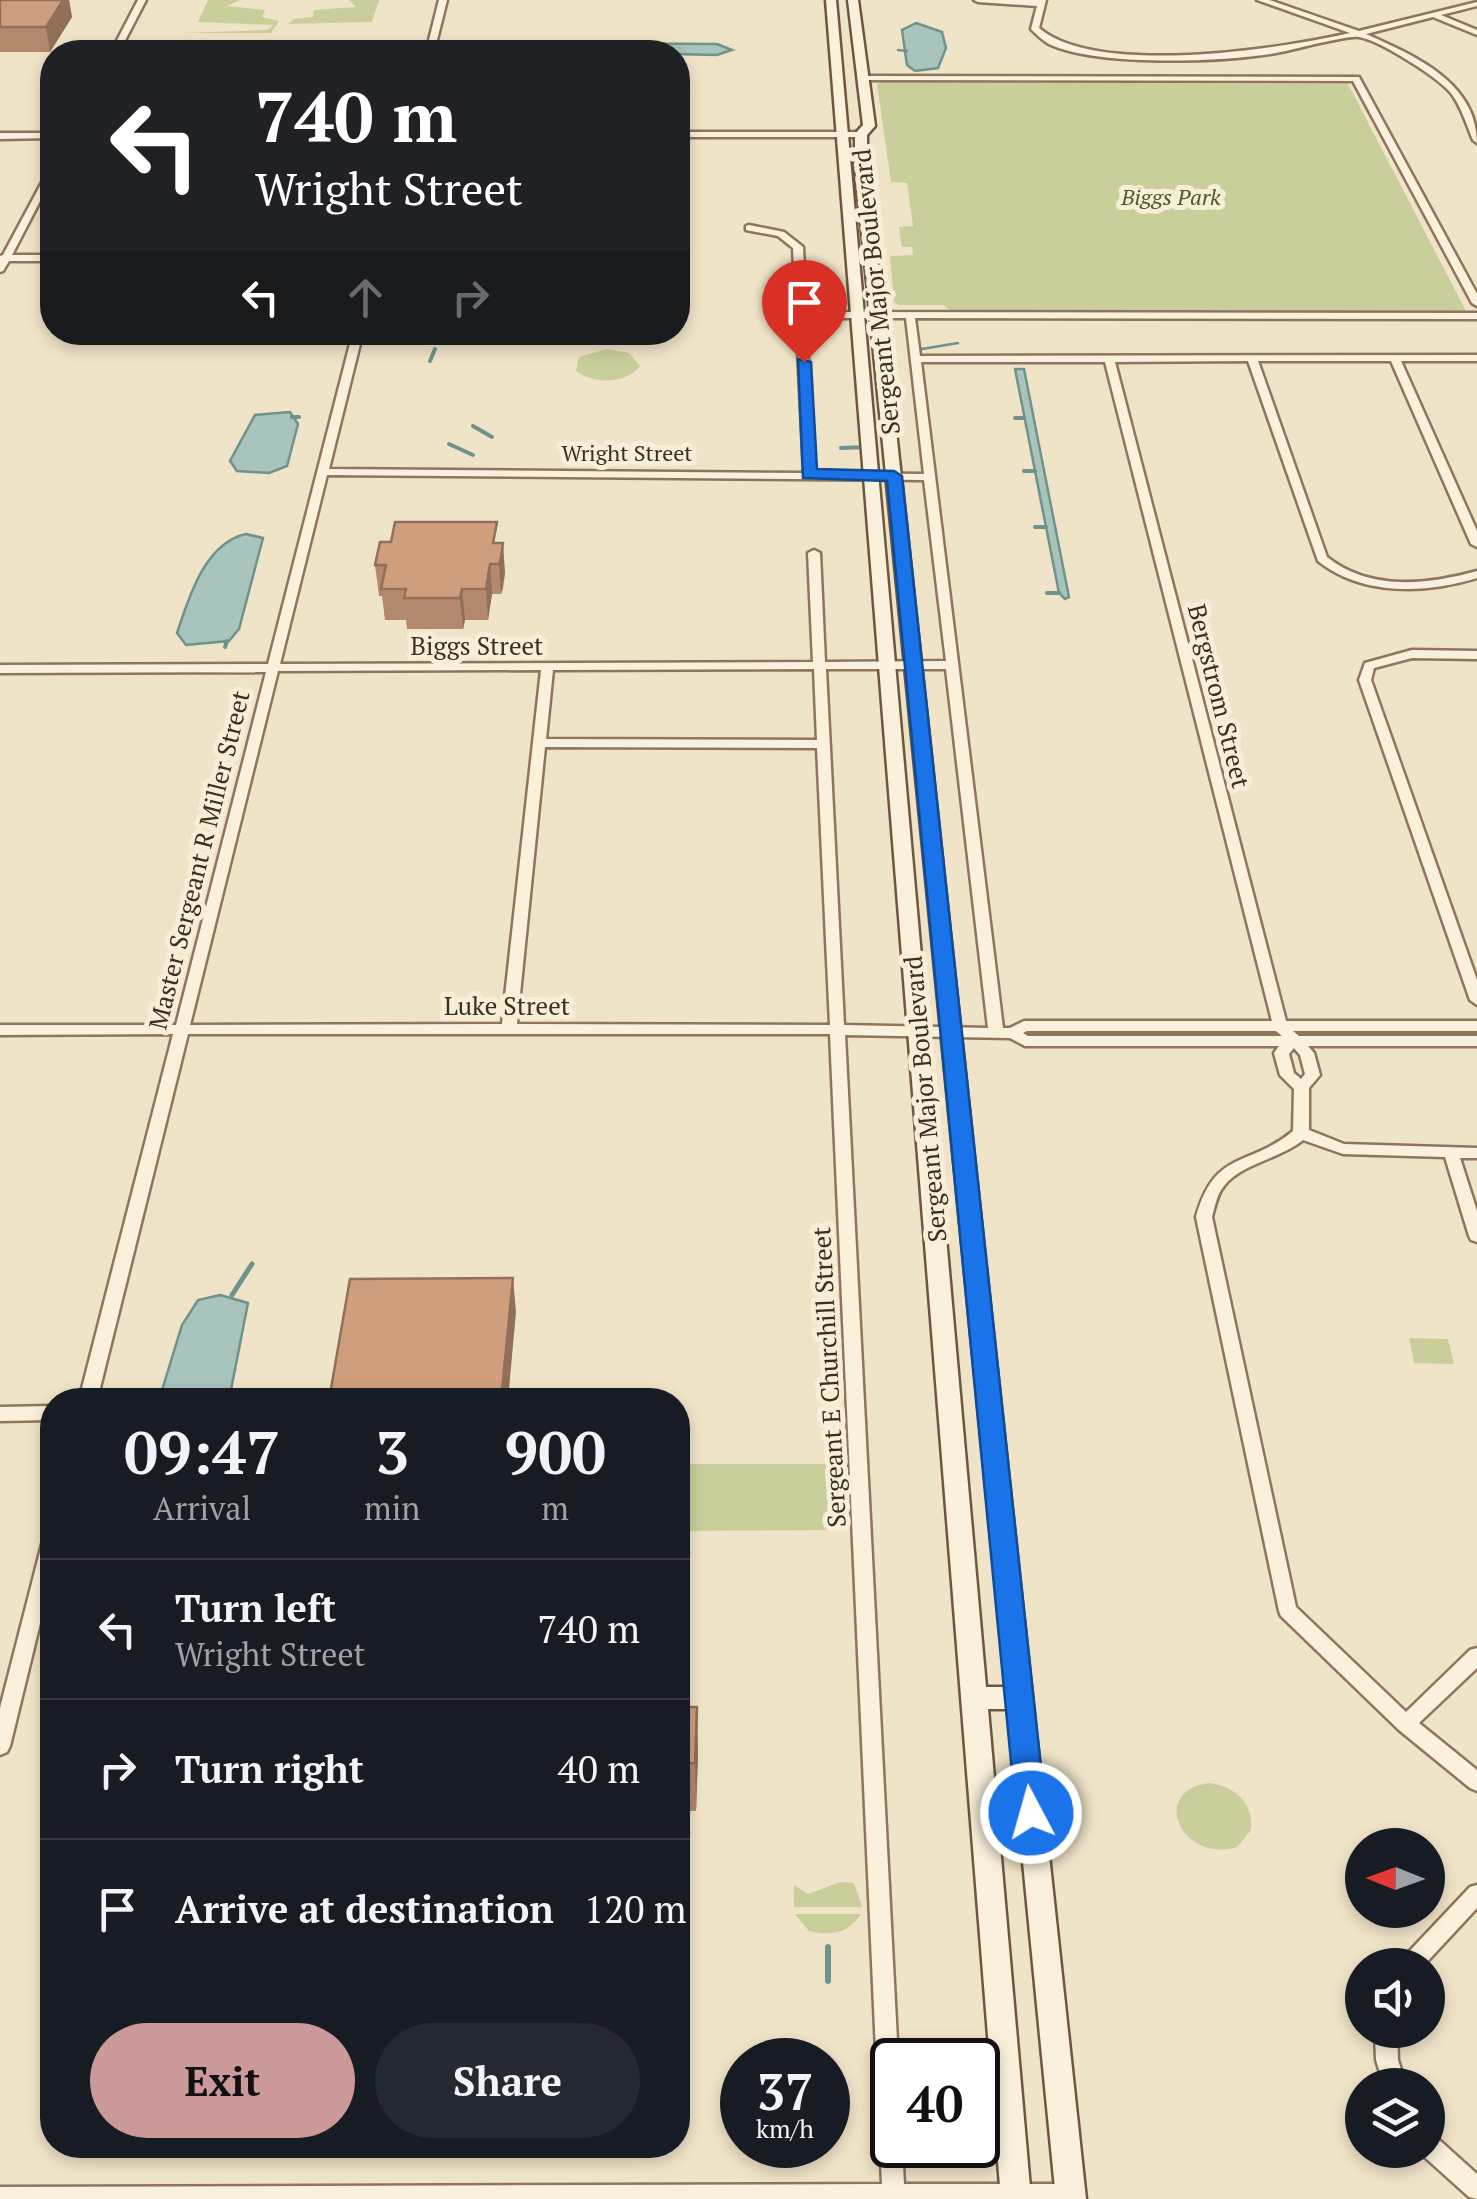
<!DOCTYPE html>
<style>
body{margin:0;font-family:"PT Serif",serif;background:#242831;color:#f1f3f6;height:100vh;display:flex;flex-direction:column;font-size:38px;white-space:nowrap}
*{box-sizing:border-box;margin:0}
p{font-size:32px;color:#9ea1a6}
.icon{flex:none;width:55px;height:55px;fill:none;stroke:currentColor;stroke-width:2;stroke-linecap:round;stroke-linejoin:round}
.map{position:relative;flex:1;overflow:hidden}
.details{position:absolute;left:40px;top:1388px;width:650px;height:770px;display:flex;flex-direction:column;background:#171b24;border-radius:40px;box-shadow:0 5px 15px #0003}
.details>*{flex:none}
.hud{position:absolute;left:40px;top:40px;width:650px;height:305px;border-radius:40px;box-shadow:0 5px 15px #0003;background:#202124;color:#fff;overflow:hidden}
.needle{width:65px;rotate:271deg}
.fabs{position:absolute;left:1345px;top:1828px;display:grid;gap:20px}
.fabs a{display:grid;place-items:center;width:100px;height:100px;border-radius:50%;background:#171b24;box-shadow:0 5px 15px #0003;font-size:50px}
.speed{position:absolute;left:720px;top:2038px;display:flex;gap:20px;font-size:50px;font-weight:700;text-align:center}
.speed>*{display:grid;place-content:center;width:130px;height:130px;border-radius:50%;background:#171b24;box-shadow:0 5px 15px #0003;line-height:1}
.speed small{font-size:25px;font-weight:400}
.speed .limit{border:5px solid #111;border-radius:15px;background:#fff;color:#111}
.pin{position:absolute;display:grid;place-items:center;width:85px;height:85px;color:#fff;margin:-102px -42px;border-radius:50% 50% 50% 0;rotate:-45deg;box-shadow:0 0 10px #0007}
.pin .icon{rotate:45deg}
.me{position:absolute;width:110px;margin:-55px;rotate:354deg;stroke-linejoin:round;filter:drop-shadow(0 0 8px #0008)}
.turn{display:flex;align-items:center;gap:35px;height:210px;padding:0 50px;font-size:45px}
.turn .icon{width:130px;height:130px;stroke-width:2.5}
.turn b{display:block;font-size:70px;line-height:85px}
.lanes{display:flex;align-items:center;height:95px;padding:0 50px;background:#0003;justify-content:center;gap:50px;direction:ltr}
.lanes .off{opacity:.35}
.eta{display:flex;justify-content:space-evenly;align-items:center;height:170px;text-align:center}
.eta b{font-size:60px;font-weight:700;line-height:70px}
.button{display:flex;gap:20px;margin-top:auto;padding:20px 50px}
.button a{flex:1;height:115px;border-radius:60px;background:#cc999b;color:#111;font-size:40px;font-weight:700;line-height:115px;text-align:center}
.button a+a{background:#242831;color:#f1f3f6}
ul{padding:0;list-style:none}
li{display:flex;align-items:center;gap:30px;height:140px;padding:0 50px;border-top:2px solid #363941}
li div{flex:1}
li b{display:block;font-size:38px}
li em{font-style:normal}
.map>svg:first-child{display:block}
.green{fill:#c9cf9b}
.water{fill:#a9c4bc;stroke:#6f938a;stroke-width:2.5}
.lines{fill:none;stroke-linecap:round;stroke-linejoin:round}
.stream-far3{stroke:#6f938a;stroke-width:2.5}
.stream-far2{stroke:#6f938a;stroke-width:4}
.stream-far1{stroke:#6f938a;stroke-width:5}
.stream{stroke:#6f938a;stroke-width:6}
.street-casing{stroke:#8d765c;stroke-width:5}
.secondary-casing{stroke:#6f573f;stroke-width:5}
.street{fill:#faf1dc;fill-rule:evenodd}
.secondary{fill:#faf1dc;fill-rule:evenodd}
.wall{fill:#b2896c}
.shaded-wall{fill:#916f58}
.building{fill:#cf9f7d;stroke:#916f58;stroke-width:2.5}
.route{fill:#1a73e8;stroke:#114b97;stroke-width:2.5}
.labels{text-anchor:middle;stroke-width:10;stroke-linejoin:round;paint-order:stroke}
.far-park-label{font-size:22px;font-style:italic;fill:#4d5a26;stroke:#f7eed8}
.far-street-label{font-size:22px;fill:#3d2e20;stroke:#f7eed8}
.street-label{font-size:25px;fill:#3d2e20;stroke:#f7eed8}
</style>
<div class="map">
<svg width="1477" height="2199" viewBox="0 0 1477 2199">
<rect width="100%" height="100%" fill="#f0e4c8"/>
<g class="green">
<polygon points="208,0 240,0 227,6 265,10 262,17 279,21 271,33 180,33 267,30 274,25 198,22"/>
<polygon points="349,0 379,0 372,22 288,24 294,19 313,17 314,10 356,7"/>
<polygon points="882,82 1348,84 1466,311 951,311 943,305 899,305 894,302 890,256 913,255 912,247 902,247 899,227 913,226 907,183 891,182 877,84"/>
<path d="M607,349L629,353L640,366C625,385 594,384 576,371L579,357Z"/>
<polygon points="1409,1338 1448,1339 1454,1364 1414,1363"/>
<path d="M678,1464H827L846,1477C857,1498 853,1523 829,1530L678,1531Z"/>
<path d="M1210,1783C1235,1787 1254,1803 1251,1830L1237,1847C1181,1864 1148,1790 1210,1783Z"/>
<polygon points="840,1882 854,1883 862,1907 794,1907 794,1885 808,1894"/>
<path d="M795,1914H861C848,1934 831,1936 809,1931Z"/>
</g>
<g class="water">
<polygon points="916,23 942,32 946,48 938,68 915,71 907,65 902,30"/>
<polygon points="554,43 717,44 732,50 717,55 542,51"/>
<polygon points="1015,369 1024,369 1069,597 1065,599 1059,593"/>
<polygon points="290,412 298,424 287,466 269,473 237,471 230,461 255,415"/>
<path d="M246,534L263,538L239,629L229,641L186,645L177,633C189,597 205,543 246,534Z"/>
<polygon points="220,1295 248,1303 229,1400 159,1400 182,1325 198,1300"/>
</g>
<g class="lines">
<g class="stream-far3">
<polyline points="535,47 543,47"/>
<polyline points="898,50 907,51"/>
<polyline points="916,350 958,343"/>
</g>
<g class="stream-far2">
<polyline points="916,350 921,349"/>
<polyline points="430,361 435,349"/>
<polyline points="292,417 299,417"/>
<polyline points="1015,418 1024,418"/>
<polyline points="473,426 492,437"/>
<polyline points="449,444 473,455"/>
<polyline points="841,448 868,447"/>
<polyline points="1024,471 1035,471"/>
<polyline points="1035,527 1046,527"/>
<polyline points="1047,593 1059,593"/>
<polyline points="225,647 227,641"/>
</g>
<polyline class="stream-far1" points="232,1295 252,1264"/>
<polyline class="stream" points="828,1947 828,1981"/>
<defs>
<g id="street">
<polygon points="138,0 146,0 119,52 111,52"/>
<polygon points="439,0 447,0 434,52 426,52"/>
<path d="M974,0H1046L1039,28C1096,77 1280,49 1350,33L1257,0H1269L1359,31L1477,2V6L1441,15L1477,30V35L1433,17L1366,34C1413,55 1477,82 1477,143L1473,140C1466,124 1461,105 1450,92C1436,76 1379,40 1359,37C1347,35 1293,50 1276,53C1222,62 1097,67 1049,44C1042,40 1036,34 1031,29L1037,6L978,2Z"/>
<polygon points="863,76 1359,77 1477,294 1477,306 1472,303 1353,81 860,80 859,78"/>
<polygon points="864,132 864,136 861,137 678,137 678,132"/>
<polygon points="0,133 52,133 52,138 0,139"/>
<polygon points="52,168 52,178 12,255 52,255 52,261 9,261 3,271 0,272 0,256 3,255 48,171"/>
<path d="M749,225L784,232L803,247L806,312L1477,313V319L915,318L920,356L1477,355V361H1401L1477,531V547L1471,544L1391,361H1258L1327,557C1370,591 1427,585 1477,571V578C1425,594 1362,596 1318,561L1248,361L1115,362L1286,1021H1477V1031H1293L1299,1036H1477V1046H1308L1314,1053L1320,1075L1309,1088V1130L1344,1144L1477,1148V1158H1460L1477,1211V1242L1471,1240L1469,1236L1445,1157L1343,1154L1303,1140C1280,1159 1240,1164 1224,1186C1217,1194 1215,1206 1212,1217L1296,1607L1406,1712L1470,1650L1477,1648V1668L1419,1723L1477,1770V1791L1470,1788L1399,1730L1281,1616L1279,1611L1196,1217C1215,1149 1248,1168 1293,1131L1294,1089L1280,1075L1274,1053L1279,1046H1025L1010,1038L845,1035L898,2060H892V2145H902L904,2184H1070L1078,2187L1081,2195L1080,2199H0V2187L882,2184L830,1034H188L97,1400H79L173,1034L0,1035V1025H176L266,672L0,673V665L268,664L353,332H363L329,469L804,473L793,248L778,236L746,230V226ZM806,318H906L924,474L814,473ZM921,362H1105L1272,1021H1024L1010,1028H1003ZM327,475L924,480L946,661L825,662L820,553L814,550L808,553L813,662L280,664ZM814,669L817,740L546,739L553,670ZM826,669H946L988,1028L844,1025ZM541,670L502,1024L190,1025L278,671ZM545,747L817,748L830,1025L517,1024ZM1027,1031H1276L1282,1036H1028L1023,1033ZM1294,1048L1300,1055L1305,1074L1301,1079L1294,1073L1289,1054Z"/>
<polygon points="1412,650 1477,651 1477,659 1412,658 1374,668 1371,680 1477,980 1477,1005 1470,1000 1359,680 1365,663"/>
<polygon points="52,1406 52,1420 0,1421 0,1407"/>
<polygon points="52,1533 52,1574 10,1746 7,1752 0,1755 0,1708 43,1540 46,1535"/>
<polygon points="1477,1885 1477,1908 1424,1965 1400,1965 1403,1958 1470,1887"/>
<polygon points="1375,2030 1397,2030 1398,2060 1406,2085 1384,2085 1376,2060"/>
<polygon points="1428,2134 1436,2137 1477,2174 1477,2199 1469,2197 1420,2153 1419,2150 1428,2150"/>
</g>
<polygon id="secondary" points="826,0 836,0 986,1687 1006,1687 855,161 855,134 863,125 848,0 858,0 875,126 867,135 867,161 1086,2199 1056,2199 1008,1709 988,1709 1031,2199 1001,2199"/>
</defs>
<use href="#street" class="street-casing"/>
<use href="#secondary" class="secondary-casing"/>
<use href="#street" class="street"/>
<use href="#secondary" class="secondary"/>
</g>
<g class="wall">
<polygon points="0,0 69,0 72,17 50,52 0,52"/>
<polygon points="498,543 505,573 503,589 501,594 492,594 488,620 465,620 463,629 407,629 406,620 385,620 382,596 379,596 375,565"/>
<polygon points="678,1707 697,1707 698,1755 696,1811 678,1811"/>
</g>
<g class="shaded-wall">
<polygon points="63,0 69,0 72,17 50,52 46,27"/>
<polygon points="503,543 505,573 501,594 499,564"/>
<polygon points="490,564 492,594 488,620 486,589"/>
<polygon points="462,589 465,620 463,629 460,598"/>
<polygon points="513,1278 516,1312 508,1400 501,1400"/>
<polygon points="697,1707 698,1755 696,1811 695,1763"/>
</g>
<g class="building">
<polygon points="0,0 63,0 46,27 0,27"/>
<polygon points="395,522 497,522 493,543 503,543 501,558 499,564 490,564 486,589 462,589 460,598 404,598 406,589 381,589 386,565 375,565 380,542 391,542"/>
<polygon points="513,1278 501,1400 329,1400 350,1279"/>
<polygon points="678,1707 697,1707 695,1763 678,1764"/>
</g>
<polygon class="route" points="798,359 811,362 817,469 894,471 902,476 1046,1813 1042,1823 1031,1827 1021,1823 1016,1813 887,481 803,478"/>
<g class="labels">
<g class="far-park-label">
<text x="1171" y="205">Biggs Park</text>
</g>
<g class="far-street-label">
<text x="627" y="461">Wright Street</text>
</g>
<g class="street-label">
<text transform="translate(876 292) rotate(-96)" y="9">Sergeant Major Boulevard</text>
<text x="477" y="655">Biggs Street</text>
<text transform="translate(1219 696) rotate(76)" y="9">Bergstrom Street</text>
<text transform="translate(199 860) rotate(-76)" y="9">Master Sergeant R Miller Street</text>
<text x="507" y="1015">Luke Street</text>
<text transform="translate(925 1099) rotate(-95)" y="9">Sergeant Major Boulevard</text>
<text transform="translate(829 1377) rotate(-93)" y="9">Sergeant E Churchill Street</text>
</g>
</g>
</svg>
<div class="fabs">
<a><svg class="needle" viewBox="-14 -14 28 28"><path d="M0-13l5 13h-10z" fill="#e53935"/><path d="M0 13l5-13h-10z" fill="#9ea1a6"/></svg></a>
<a><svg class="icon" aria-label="sound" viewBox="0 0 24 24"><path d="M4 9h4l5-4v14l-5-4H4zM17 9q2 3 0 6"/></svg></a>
<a><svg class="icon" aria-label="layers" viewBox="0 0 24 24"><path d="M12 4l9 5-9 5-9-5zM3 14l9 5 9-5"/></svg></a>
</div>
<div class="speed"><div>37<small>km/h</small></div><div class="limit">40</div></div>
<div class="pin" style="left:804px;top:362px;background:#d93025"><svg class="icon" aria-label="arrive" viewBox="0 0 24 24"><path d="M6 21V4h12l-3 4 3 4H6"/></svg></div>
<svg class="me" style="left:1031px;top:1813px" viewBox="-20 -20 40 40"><circle r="17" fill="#1a73e8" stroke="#fff" stroke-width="3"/><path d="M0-11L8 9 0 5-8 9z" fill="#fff"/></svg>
<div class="hud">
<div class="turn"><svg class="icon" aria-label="left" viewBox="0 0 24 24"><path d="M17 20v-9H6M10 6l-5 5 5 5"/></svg><div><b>740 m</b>Wright Street</div></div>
<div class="lanes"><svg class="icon" aria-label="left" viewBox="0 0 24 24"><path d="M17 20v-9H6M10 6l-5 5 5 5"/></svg><svg class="icon off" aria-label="ahead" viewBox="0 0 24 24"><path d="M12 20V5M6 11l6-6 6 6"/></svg><svg class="icon off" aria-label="right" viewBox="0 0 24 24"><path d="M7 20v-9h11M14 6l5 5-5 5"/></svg></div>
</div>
<section class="details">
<div class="eta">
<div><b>09:47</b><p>Arrival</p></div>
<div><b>3</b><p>min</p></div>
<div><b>900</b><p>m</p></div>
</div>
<ul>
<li><svg class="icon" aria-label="left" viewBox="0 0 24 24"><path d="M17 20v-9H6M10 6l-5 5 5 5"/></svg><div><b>Turn left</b><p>Wright Street</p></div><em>740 m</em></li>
<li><svg class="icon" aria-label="right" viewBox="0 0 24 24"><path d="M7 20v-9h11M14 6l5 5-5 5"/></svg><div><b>Turn right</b></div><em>40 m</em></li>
<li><svg class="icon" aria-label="arrive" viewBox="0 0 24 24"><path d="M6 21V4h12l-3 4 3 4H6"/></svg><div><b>Arrive at destination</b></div><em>120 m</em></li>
</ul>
<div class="button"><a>Exit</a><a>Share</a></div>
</section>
</div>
